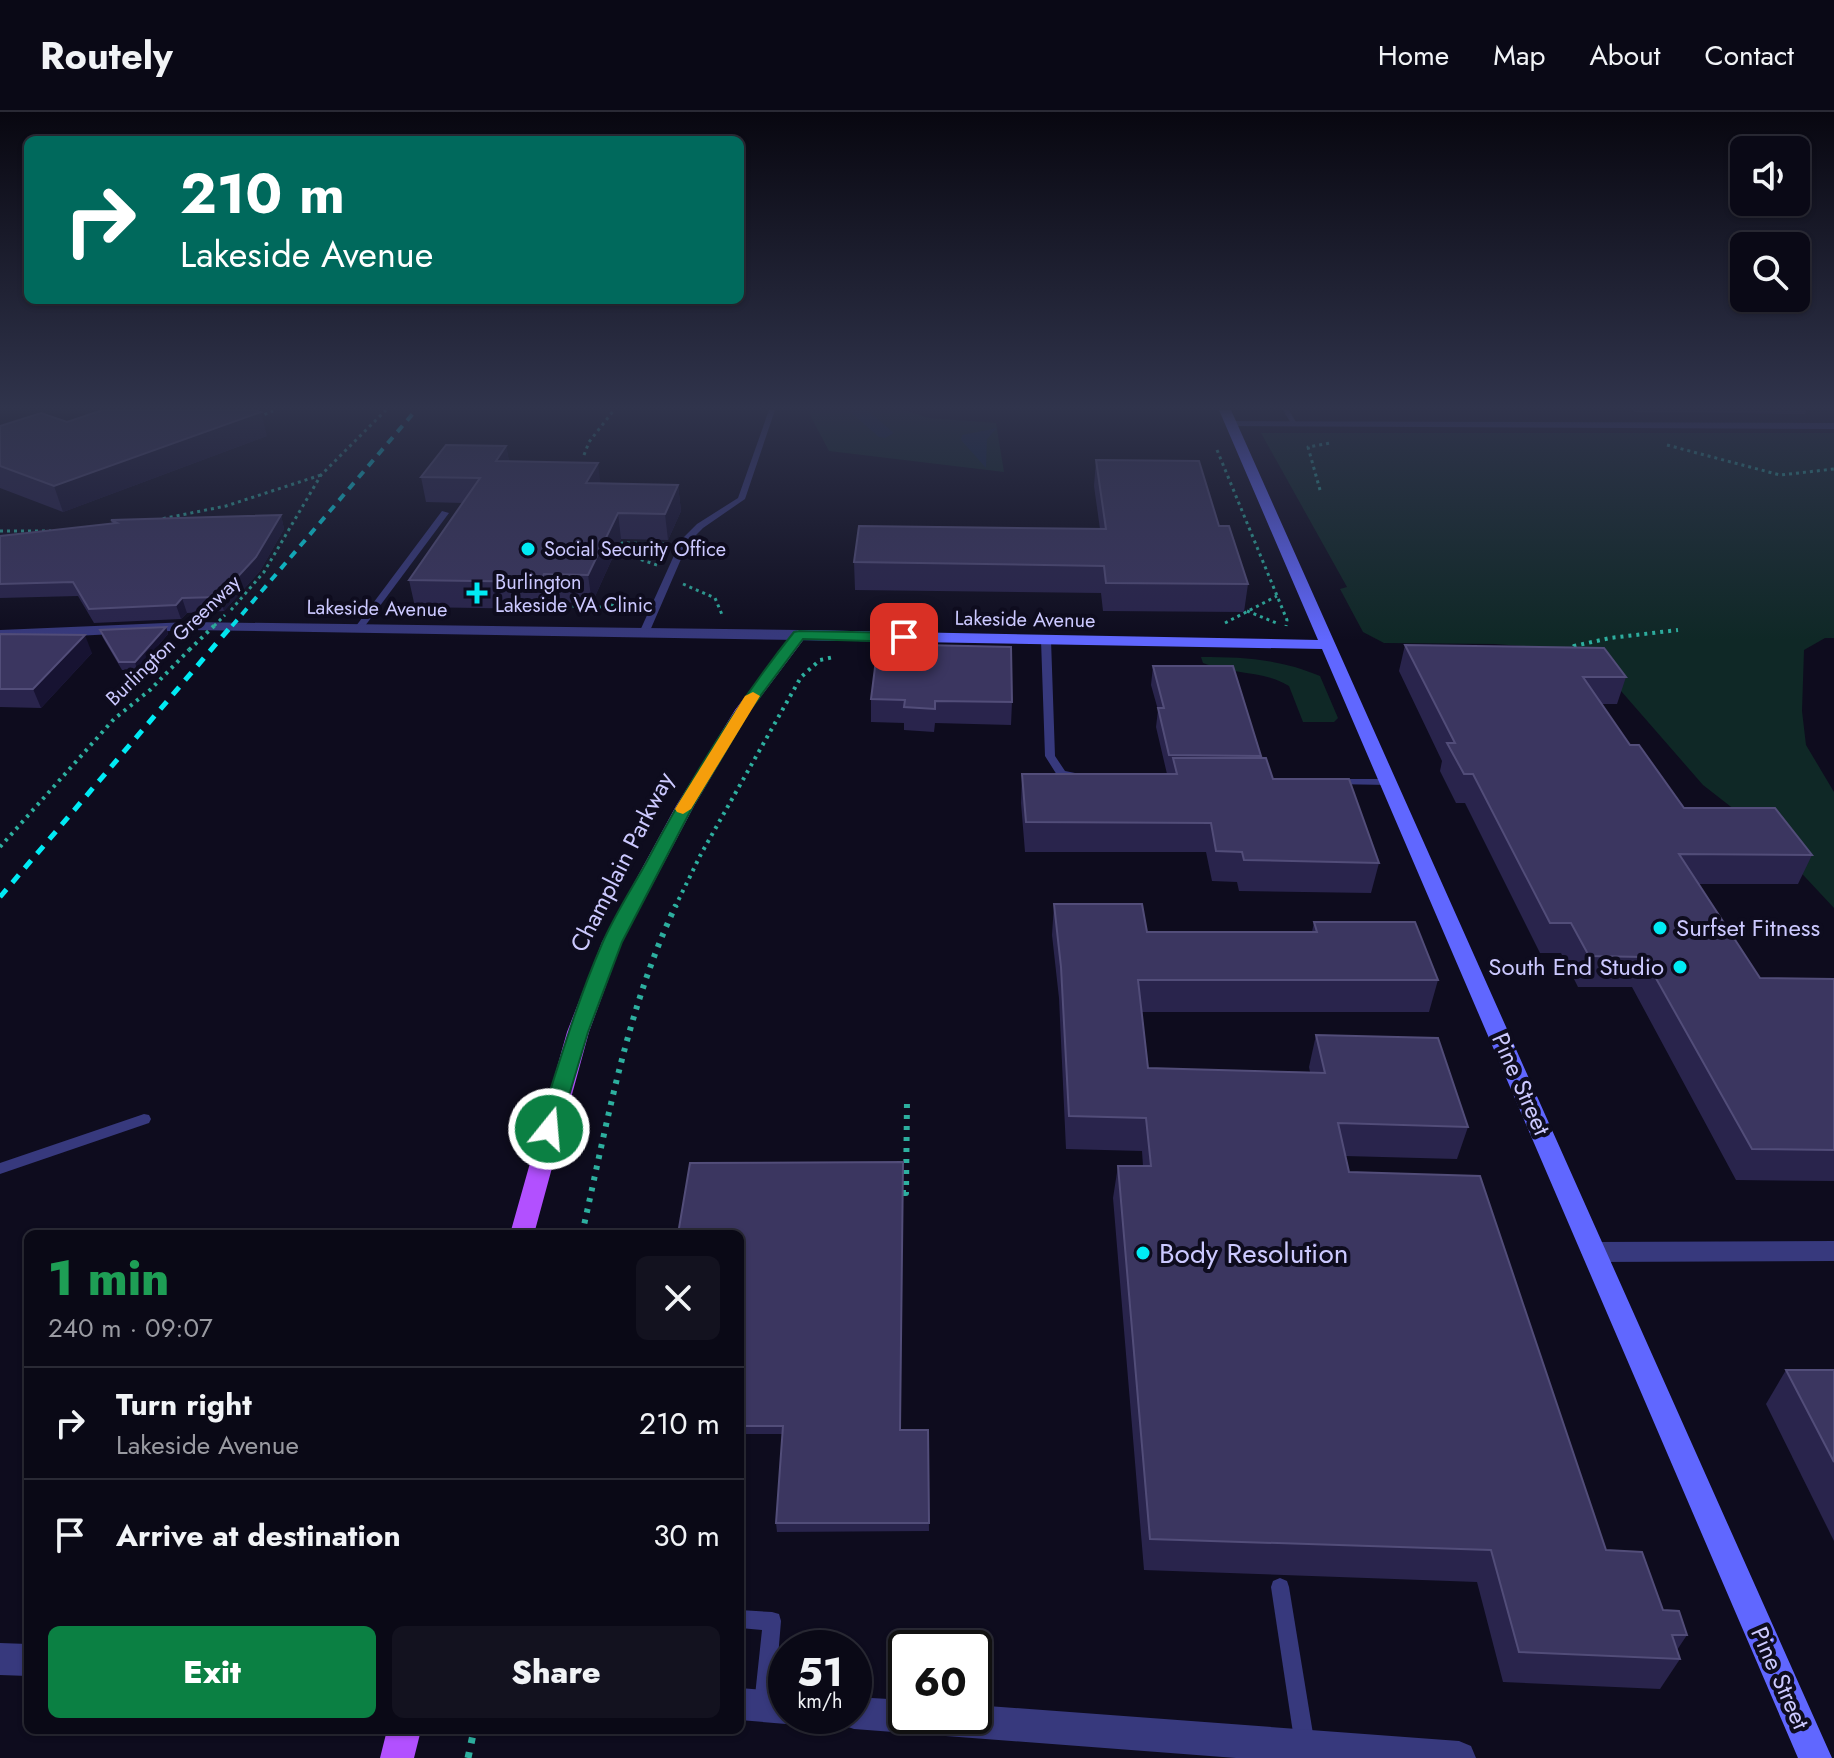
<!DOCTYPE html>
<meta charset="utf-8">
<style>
body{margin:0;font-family:Jost,sans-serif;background:#13121f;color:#f1f3f6;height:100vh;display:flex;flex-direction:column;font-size:30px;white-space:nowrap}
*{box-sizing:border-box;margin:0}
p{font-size:26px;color:#999aa1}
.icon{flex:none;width:44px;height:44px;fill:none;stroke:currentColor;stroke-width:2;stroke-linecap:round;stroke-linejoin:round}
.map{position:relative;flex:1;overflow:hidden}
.sheet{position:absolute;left:24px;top:1118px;width:720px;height:504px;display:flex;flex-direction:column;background:#0a0916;border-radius:12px;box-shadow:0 2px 6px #0004,0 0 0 2px #2a2a35}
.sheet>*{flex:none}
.top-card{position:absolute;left:24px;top:24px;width:720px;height:168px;border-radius:12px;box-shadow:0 2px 6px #0004,0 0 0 2px #2a2a35;background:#00695c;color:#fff;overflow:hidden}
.fabs{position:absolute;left:1730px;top:24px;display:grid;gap:16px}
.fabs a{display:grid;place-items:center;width:80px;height:80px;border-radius:12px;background:#0a0916;box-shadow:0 2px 6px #0004,0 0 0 2px #2a2a35;font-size:40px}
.speed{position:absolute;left:768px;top:1518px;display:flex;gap:16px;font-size:40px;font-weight:700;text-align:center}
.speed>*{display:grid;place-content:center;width:104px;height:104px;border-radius:50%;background:#0a0916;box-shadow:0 2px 6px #0004,0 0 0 2px #2a2a35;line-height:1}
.speed small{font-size:20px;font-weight:400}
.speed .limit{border:4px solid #111;border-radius:12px;background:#fff;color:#111}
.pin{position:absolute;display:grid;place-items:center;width:68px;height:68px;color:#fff;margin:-34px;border-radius:16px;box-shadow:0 4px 12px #0006}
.me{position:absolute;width:88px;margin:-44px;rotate:17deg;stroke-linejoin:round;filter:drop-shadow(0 0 6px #0008)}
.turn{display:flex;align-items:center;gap:28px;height:168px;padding:0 24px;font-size:36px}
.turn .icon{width:104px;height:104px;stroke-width:2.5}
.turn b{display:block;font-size:56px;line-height:68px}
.round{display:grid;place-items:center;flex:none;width:84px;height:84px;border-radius:12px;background:#13121f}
.headline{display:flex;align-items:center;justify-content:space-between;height:136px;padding:0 24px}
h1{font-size:48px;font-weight:800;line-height:60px;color:#1e9e55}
.button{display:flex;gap:16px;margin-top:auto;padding:16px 24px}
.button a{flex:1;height:92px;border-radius:12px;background:#0b8043;color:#fff;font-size:32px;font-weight:800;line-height:92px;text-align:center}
.button a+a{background:#13121f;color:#f1f3f6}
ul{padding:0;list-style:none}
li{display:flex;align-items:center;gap:24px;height:112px;padding:0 24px;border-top:2px solid #2a2a35}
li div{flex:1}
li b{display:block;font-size:30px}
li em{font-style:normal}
header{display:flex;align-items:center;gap:48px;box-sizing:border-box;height:112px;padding:0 40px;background:#0a0916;border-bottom:2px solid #2a2a35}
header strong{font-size:38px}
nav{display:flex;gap:44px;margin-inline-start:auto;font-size:28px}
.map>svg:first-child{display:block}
.green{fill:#0f2826}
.water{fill:#0c2442}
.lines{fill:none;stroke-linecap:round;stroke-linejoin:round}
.canal{fill:#0c2442;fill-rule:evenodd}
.path-far3{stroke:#2daf9f;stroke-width:3;stroke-dasharray:3 4;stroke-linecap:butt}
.path-far2{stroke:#2daf9f;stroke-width:4;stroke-dasharray:3 5;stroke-linecap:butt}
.path-far1{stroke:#2daf9f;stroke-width:6;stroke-dasharray:4 7;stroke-linecap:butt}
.path{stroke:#2daf9f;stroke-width:7;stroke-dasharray:6 9;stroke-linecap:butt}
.service{fill:#37397d;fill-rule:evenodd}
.minor{fill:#37397d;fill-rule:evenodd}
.secondary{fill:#6067ff;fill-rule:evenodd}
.primary{fill:#b250ff;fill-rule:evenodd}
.rail-far1{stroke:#00ebf4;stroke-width:4;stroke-dasharray:8 7;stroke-linecap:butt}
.rail{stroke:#00ebf4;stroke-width:5;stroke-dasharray:10 9;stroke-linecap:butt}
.path-bridge-far1{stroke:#2daf9f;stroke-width:3;stroke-dasharray:3 4;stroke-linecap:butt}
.path-bridge{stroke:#2daf9f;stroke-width:4;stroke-dasharray:3 5;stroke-linecap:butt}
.wall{fill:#29244c}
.shaded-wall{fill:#171332}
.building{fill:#3b3660;stroke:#524d79;stroke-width:2}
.route{fill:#0b8043;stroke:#07532c;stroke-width:2}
.slow{fill:#f59e0b}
.poi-dot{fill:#00ebf4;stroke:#0e0c1e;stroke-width:3}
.labels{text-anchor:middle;stroke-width:8;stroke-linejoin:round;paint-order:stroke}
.far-poi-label{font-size:20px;fill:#ccc9ff;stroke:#0e0c1e;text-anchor:start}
.far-street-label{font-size:20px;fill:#ccc9ff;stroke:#0e0c1e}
.street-label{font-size:24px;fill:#ccc9ff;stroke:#0e0c1e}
.poi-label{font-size:24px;fill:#ccc9ff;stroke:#0e0c1e;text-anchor:start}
.near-poi-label{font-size:28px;fill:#ccc9ff;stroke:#0e0c1e;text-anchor:start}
</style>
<header>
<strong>Routely</strong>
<nav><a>Home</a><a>Map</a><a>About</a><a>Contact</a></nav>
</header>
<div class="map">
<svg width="1834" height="1646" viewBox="0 0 1834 1646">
<rect width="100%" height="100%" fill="#0e0c1e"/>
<g class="green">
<polygon points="811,298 904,298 929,306 996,311 1004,360 829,339 810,303"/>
<polygon points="1261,321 1834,321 1834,526 1825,526 1804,538 1802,599 1806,633 1834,680 1834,796 1762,719 1703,673 1594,548 1566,537 1494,532 1384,531 1363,520 1340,477 1347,475"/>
<path d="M1201,545C1244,545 1280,547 1320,564L1338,606L1334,610H1303L1289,574C1263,558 1231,563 1203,551Z"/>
</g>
<polygon class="water" points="997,316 987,327 986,356 961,328 962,323"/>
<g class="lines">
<polygon class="canal" points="848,298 867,298 894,321 885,326 879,325"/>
<g class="path-far3">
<polyline points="258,305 273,299"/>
<polyline points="1667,333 1780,363 1834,357"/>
<polyline points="1217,338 1287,508 1286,514"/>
<polyline points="584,343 589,330 614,298"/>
<polyline points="1320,378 1308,335 1330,331"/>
<polyline points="156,408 226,394 321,363"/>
<polyline points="0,419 51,419"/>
<polyline points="657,453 618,440 622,431 664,432"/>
<polyline points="683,472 715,486 723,505"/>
<polyline points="559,491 596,499"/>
<polyline points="611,493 630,497"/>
<polyline points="231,498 264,460 321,363 386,298"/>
<polyline points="579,499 611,493 606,499"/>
<polyline points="1247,499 1279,512"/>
<polyline points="1225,511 1277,484"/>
</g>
<g class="path-far2">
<polyline points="1569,541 1574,534 1610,526 1678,518"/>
<polyline points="0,735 114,607 150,578 189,538"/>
<polyline points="675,795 701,742 801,565 820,548 834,545"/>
</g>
<g class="path-far1">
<polyline points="903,1081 906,1081 907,989"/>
<path d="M582,1122C607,1012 627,896 676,793"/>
</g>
<polyline class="path" points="468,1646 474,1618"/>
<g class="service">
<polygon points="769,298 775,298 745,387 703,416 688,431 649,521 647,523 641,523 639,521 681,428 697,412 738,386"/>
<polygon points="1283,298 1289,298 1297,312 1296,313 1292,313"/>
<polygon points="442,399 449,401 362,518 356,518 356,514"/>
<polygon points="1046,525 1051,528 1055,644 1065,659 1085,663 1086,665 1085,667 1057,663 1045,644 1041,528"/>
<polygon points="1335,667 1389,667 1394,670 1389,673 1331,672 1330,670"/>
<polygon points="144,1002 149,1003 151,1007 149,1011 0,1062 0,1051"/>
<polygon points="1280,1466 1287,1469 1289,1475 1315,1634 1312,1641 1305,1644 1298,1641 1295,1634 1271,1475 1273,1469"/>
<polygon points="740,1498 772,1500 779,1502 781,1509 774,1593 771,1600 764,1603 757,1600 754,1593 762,1518 740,1516"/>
</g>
<g class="minor">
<polygon points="1232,309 1834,311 1834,317 1228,314 1228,310"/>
<polygon points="189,510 799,518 807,523 799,528 189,518 0,528 0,518"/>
<polygon points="1834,1129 1834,1149 1594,1150 1585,1147 1581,1140 1585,1133 1594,1130"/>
<polygon points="0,1531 28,1532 28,1564 0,1563"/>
<polygon points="740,1576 786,1580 786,1604 799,1604 798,1608 786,1612 740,1608"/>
<polygon points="854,1585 906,1588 906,1604 974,1604 974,1593 1459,1629 1471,1634 1476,1646 1236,1646 854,1617 842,1613 839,1604 854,1604"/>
</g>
<polygon class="secondary" points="1219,298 1231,298 1832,1646 1798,1646 1322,537 799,528 791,523 799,518 1318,528"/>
<g class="primary">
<polygon points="799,518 807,523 750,599 694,694 622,830 589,920 534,1122 510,1122 567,920 602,830 676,694 735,598 794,520"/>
<polygon points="387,1618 421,1618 414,1646 380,1646"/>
</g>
<polyline class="rail-far1" points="232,514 416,298"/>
<polyline class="rail" points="0,785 233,512"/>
<polyline class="path-bridge-far1" points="214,514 225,503"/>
<polyline class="path-bridge" points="189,538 216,512"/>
</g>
<g class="wall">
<polygon points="1632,298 1807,298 1805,302 1634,300"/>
<polygon points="67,310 267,324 63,400 0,376 0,314"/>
<polygon points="506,334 509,349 601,372 678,373 681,399 668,428 621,427 592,491 549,490 545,497 415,495 409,468 463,391 426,390 421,365"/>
<polygon points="1096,348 1219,414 1248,472 1244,500 1103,499 1101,481 855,478 854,450 1100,417 1094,374"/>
<polygon points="281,403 284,417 260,459 224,499 187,501 181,507 94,511 78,484 0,486 0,424 112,412 111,408"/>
<polygon points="166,515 168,522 137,558 122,558 103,526 100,518"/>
<polygon points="0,522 92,541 41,596 0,595"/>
<polygon points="1405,533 1626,565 1617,592 1602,592 1630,633 1684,696 1812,743 1798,772 1698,772 1760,866 1834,867 1834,1069 1736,1068 1632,875 1578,875 1561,841 1540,841 1465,691 1456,691 1440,659 1442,649 1399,559"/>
<polygon points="1153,554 1261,644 1261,646 1273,667 1379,751 1371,781 1239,779 1237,770 1212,769 1206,740 1025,740 1021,691 1022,662 1167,662 1156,615 1158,598 1151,573"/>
<polygon points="871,587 1012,590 1011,613 935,611 934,620 904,618 904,611 871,610"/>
<polygon points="1054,792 1147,820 1312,820 1314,810 1438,868 1429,900 1142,900 1148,956 1310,960 1309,955 1316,923 1468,1015 1457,1047 1345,1044 1349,1060 1606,1438 1687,1523 1677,1538 1680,1547 1660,1577 1503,1570 1477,1470 1144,1458 1113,1086 1118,1054 1143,1054 1142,1039 1066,1037 1059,886 1052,823"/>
<polygon points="740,1122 900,1318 928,1318 929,1419 777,1420 776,1411 783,1322 740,1322"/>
<polygon points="1786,1258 1834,1258 1834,1429 1766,1292"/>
</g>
<g class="shaded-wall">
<polygon points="261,300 267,324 63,400 54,374"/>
<polygon points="506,334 511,359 496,349"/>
<polygon points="598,351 601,376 586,371"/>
<polygon points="678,373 681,399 668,428 665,402"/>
<polygon points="618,401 621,427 592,491 588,463"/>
<polygon points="281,403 284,417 260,459 224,499 219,485"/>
<polygon points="544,462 549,490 545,497 540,470"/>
<polygon points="182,486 187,501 181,507 176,493"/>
<polygon points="166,515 168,522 137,558 135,550"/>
<polygon points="85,523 92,541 41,596 33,577"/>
</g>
<g class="building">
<polygon points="103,298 255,298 261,300 54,374 0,354 0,314 41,301 67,310"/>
<polygon points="446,333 506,334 496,349 598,351 586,371 678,373 665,402 618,401 588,463 544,462 540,470 409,468 480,366 421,365"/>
<polygon points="1096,348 1199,349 1219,414 1229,414 1248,472 1106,471 1104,454 854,450 859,414 1106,417"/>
<polygon points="281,403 256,445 219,485 182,486 176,493 89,497 73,470 0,472 0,424 117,411 111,408"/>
<polygon points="166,515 135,550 119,550 100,518"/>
<polygon points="0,522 85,523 33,577 0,577"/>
<polygon points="878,532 1011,535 1012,590 935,589 935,597 904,595 905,588 871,587"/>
<polygon points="1405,533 1604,536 1626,565 1583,565 1630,633 1639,633 1684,696 1775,696 1812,743 1679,742 1760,866 1834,867 1834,1038 1752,1037 1644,845 1589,844 1571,811 1550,811 1473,662 1464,662 1447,631 1455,631"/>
<polygon points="1153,554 1233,554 1261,644 1169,643 1158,596 1164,596"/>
<polygon points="1173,646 1266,646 1273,667 1349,667 1379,751 1244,748 1242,740 1216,739 1211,711 1026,710 1022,662 1177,662"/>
<polygon points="1054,792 1142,792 1147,820 1317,820 1314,810 1415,810 1438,868 1138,868 1148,956 1325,961 1316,923 1438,926 1468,1015 1338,1011 1349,1060 1480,1064 1606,1438 1642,1440 1663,1498 1679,1499 1687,1523 1672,1523 1680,1547 1519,1540 1491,1438 1150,1427 1118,1054 1151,1054 1146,1006 1069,1004 1061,855"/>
<polygon points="903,1050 900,1318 928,1318 929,1411 776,1411 783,1314 740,1314 740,1257 741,1243 740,1243 740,1122 678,1122 690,1051"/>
<polygon points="1786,1258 1834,1258 1834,1350"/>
</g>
<linearGradient id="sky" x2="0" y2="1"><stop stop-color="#080710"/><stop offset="0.56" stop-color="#30344c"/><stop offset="1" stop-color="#30344c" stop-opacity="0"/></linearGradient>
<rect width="1834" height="528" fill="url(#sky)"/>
<path class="route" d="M799,519L904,521L911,525L904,530L803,527L750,598L693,694L622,830L588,920L559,1017L556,1022H541L538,1017C558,955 576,892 602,832C614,804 631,778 646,751C689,670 736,592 794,520Z"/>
<polygon class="slow" points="753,580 760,584 691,697 683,702 677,700 675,697 745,584"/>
<g class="poi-dot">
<circle cx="528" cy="437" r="8"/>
<path d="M473 469h8v8h8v8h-8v8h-8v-8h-8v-8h8z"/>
<circle cx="1660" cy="816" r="8"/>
<circle cx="1680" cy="855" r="8"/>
<circle cx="1143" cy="1141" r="8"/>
</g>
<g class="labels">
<g class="far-poi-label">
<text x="544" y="444">Social Security Office</text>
<text x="495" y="477">Burlington<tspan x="495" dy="23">Lakeside VA Clinic</tspan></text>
</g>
<g class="far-street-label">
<text transform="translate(377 496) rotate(1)" y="7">Lakeside Avenue</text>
<text transform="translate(1025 507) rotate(1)" y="7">Lakeside Avenue</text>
<text transform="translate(173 528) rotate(-44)" y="7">Burlington Greenway</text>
</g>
<g class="street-label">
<text transform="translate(622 750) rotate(-63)" y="8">Champlain Parkway</text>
<text transform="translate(1521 972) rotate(66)" y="8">Pine Street</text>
<text transform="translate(1780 1566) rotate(66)" y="8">Pine Street</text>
</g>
<g class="poi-label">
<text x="1676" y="824">Surfset Fitness</text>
<text x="1664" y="863" text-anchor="end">South End Studio</text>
</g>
<g class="near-poi-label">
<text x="1159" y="1151">Body Resolution</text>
</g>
</g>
</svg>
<div class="fabs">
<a><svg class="icon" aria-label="sound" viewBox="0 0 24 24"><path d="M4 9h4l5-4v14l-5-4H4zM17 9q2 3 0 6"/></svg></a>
<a><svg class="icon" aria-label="search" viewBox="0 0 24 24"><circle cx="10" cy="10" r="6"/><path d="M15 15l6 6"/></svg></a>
</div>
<div class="speed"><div>51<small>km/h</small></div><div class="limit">60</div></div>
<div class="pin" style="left:904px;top:525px;background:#d93025"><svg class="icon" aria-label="arrive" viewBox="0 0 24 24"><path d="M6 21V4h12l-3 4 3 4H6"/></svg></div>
<svg class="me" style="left:549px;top:1017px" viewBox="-20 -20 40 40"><circle r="17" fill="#0b8043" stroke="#fff" stroke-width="3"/><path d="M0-11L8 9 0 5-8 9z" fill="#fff"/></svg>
<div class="top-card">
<div class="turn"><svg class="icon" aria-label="right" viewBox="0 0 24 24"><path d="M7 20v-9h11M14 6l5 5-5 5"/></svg><div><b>210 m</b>Lakeside Avenue</div></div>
</div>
<section class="sheet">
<div class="headline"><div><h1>1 min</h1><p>240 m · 09:07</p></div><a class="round"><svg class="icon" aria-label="close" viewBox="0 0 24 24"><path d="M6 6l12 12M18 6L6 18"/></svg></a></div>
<ul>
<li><svg class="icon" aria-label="right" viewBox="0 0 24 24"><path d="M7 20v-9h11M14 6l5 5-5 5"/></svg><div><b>Turn right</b><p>Lakeside Avenue</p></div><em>210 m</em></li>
<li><svg class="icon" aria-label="arrive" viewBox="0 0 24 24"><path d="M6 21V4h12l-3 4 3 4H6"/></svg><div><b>Arrive at destination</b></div><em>30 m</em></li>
</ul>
<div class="button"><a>Exit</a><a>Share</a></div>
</section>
</div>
